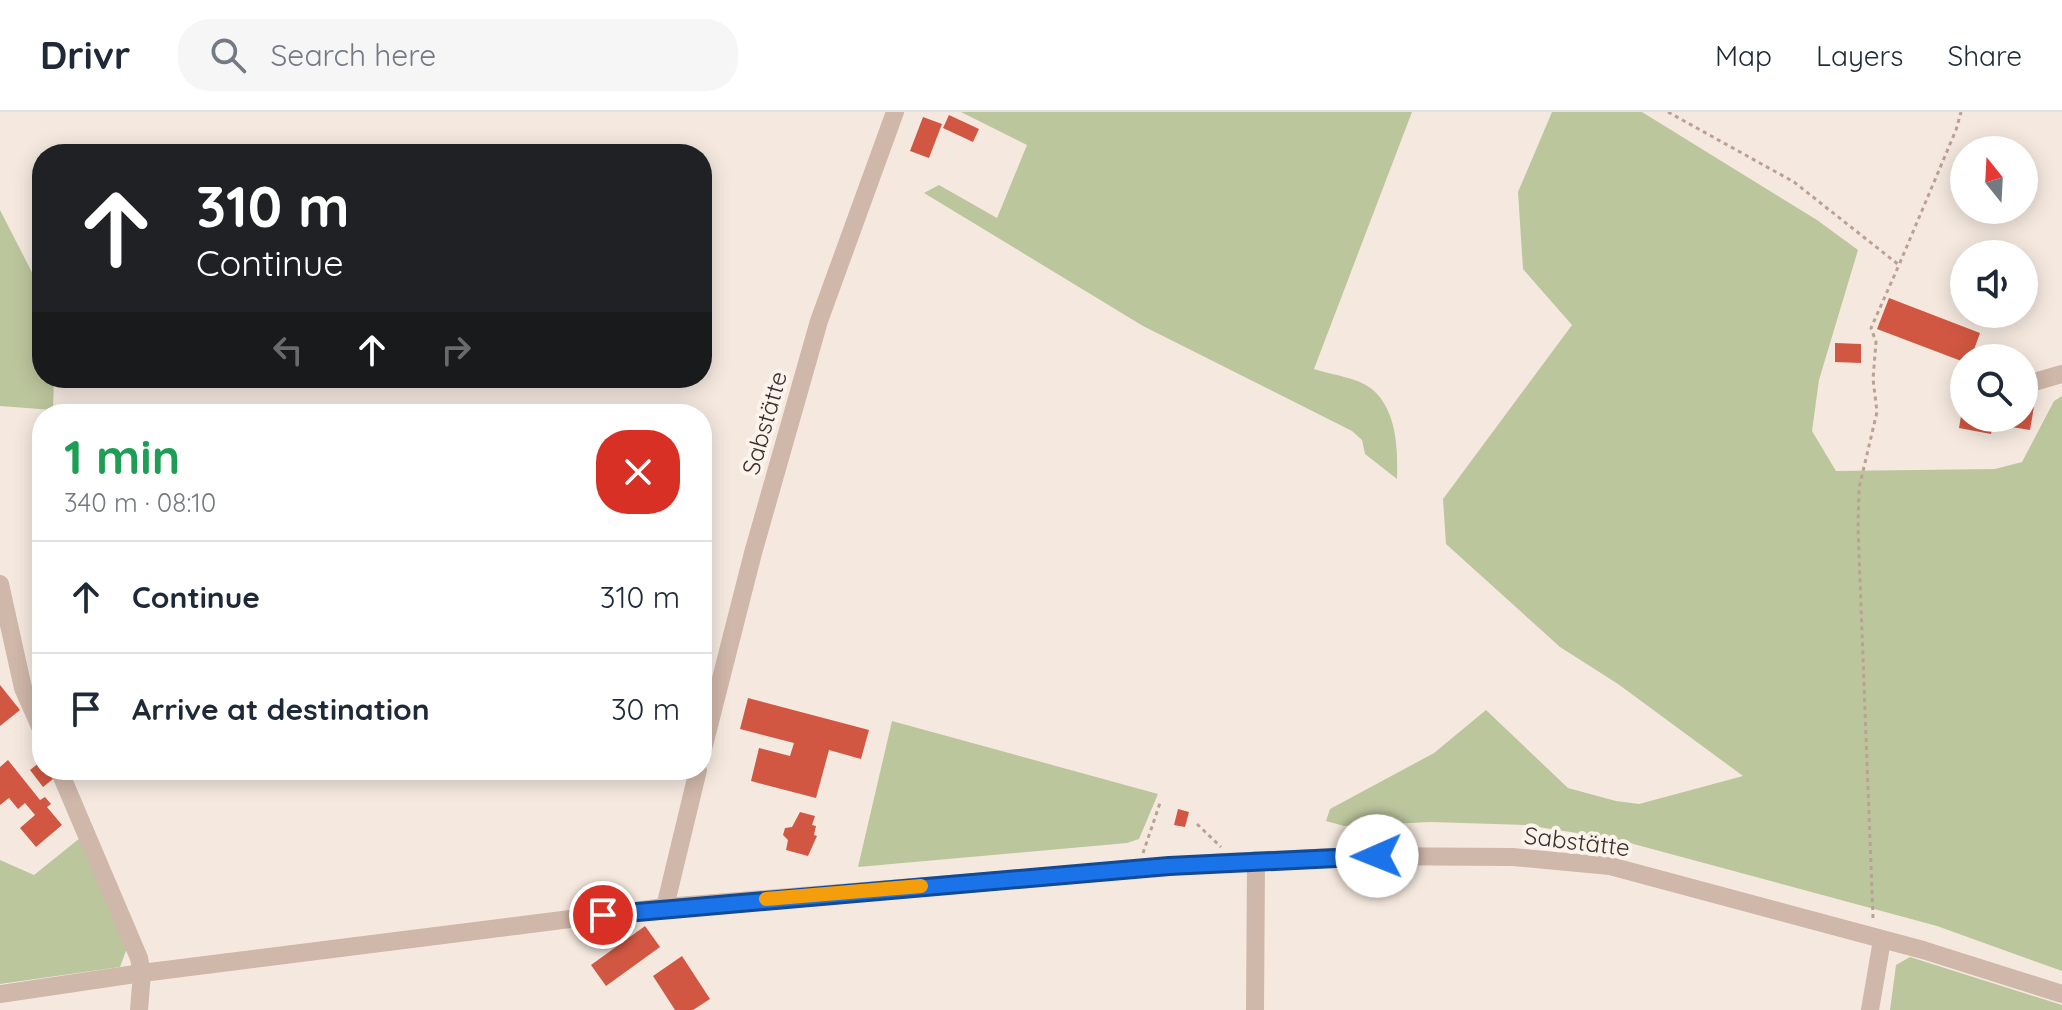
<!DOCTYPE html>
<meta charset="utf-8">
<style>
body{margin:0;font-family:Quicksand,sans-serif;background:#f6f6f7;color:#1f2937;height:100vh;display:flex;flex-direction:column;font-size:30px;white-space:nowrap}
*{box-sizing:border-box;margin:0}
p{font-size:26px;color:#747a83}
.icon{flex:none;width:44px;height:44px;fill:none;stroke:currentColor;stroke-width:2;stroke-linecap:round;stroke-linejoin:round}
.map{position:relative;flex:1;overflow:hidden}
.side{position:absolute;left:32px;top:292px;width:680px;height:376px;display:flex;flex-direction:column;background:#fff;border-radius:32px;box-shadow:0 4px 20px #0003}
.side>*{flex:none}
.hud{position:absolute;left:32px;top:32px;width:680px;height:244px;border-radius:32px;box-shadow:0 4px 20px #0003;background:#202124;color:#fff;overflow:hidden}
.needle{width:52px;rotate:342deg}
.controls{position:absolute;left:1950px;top:24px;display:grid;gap:16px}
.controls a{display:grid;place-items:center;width:88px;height:88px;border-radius:50%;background:#fff;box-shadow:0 4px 20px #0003;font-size:40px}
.pin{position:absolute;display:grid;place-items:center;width:68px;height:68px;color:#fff;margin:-34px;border:4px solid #fff;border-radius:50%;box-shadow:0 2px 8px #0007}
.me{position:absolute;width:88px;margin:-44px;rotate:269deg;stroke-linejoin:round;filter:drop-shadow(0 0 6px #0008)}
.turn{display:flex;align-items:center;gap:28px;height:168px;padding:0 32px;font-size:36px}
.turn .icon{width:104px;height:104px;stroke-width:2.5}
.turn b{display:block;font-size:56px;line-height:68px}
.lanes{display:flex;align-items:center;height:76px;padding:0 32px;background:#0003;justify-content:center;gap:40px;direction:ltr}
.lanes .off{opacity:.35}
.round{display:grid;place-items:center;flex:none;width:84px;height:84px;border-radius:32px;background:#f6f6f7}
.headline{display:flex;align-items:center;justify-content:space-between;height:136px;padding:0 32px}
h1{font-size:48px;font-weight:700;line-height:60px;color:#1e9e55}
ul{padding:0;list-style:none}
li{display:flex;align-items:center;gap:24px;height:112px;padding:0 32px;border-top:2px solid #e0e1e3}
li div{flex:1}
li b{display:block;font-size:30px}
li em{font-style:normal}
header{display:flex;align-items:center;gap:48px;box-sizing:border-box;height:112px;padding:0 40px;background:#fff;border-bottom:2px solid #e0e1e3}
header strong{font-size:38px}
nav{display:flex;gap:44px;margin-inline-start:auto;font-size:28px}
.search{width:560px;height:72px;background:#f6f6f7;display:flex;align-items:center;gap:20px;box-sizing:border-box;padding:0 28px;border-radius:32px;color:#747a83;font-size:30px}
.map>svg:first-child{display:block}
.green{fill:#bcc69d}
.building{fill:#d15742}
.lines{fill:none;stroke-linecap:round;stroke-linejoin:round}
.path{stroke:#bba193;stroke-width:3;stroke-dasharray:4 4;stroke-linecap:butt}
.minor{stroke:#cfb7a9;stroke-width:18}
.route-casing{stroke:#114b97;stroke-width:20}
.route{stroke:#1a73e8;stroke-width:14}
.slow{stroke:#f59e0b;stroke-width:14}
.labels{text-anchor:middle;stroke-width:8;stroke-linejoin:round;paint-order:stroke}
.street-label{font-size:24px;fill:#3c2e2a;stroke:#fcf3ec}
</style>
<header>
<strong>Drivr</strong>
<div class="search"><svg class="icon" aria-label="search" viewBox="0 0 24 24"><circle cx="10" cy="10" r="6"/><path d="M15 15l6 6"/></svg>Search here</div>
<nav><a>Map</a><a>Layers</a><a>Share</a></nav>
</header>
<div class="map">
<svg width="2062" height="898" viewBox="0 0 2062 898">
<rect width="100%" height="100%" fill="#f5e9df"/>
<g class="green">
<path d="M961,0H1412L1314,257C1331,263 1358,265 1373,278C1397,299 1398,338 1397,367L1365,342L1362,328L1352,319L1143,214L924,81L939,73L997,106L1027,33Z"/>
<polygon points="1552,0 1642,0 1817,108 1858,138 1819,268 1812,319 1836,359 1995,357 2022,350 2054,289 2062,284 2062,859 1937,814 1615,727 1526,713 1431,710 1344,714 1326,709 1330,697 1434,641 1486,598 1568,676 1616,689 1639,692 1743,664 1618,572 1560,535 1446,432 1443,387 1572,213 1523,157 1518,80"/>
<polygon points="0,98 42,180 42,266 54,266 53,298 0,294"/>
<polygon points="892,609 1158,682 1139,727 1127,731 858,755"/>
<polygon points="80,726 127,836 120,855 0,872 0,748 34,763"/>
<polygon points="1910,845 2062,893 2062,898 1890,898 1896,853"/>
</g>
<g class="building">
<polygon points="949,3 979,17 973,30 943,16"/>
<polygon points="923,5 942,12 929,46 910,39"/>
<polygon points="1889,186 1980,221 1971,246 1964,246 1964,250 1877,217"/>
<polygon points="1835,231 1861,232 1861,251 1835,250"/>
<polygon points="2024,281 2036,283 2030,318 1993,312 1991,322 1959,316 1962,298 1964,306 2024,306"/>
<polygon points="0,573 20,598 0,614"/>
<polygon points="748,586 869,618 861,647 829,638 816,686 751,669 759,636 790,644 794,631 740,617"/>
<polygon points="8,648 40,688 45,685 51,692 47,695 62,713 36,735 20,716 35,703 25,691 18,697 9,686 0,693 0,655"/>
<polygon points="40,650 42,658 46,658 53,667 43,675 30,658"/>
<polygon points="1178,697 1189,700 1185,715 1174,713"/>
<polygon points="800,700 815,704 812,713 816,714 814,723 817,724 808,744 786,738 788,728 783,723 785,716 792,715"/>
<polygon points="645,814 660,835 606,874 591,853"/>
<polygon points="682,844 710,887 693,898 675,898 653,864"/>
</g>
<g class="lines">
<g class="path">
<polyline points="1668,0 1794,70 1899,153 1956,18 1961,0"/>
<polyline points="1197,712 1221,735"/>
<polyline points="1143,741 1160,691"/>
<polyline points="1873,806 1858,416 1859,376 1877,300 1873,267 1876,230 1871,216 1899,153"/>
</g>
<g class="minor">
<polyline points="2024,273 2062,262"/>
<polyline points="0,472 23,576 42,619"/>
<polyline points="702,641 753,441 819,209 895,0"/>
<polyline points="59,658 139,846 142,861 139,898"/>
<polyline points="665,795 698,658"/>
<polyline points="0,882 142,861 665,795 1225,750 1353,744 1513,745 1610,754 1923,838 2062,882"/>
<polyline points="1255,898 1256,748"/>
<polyline points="1870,898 1882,828"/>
</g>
</g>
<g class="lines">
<defs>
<polyline id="route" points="603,803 1169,754 1377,744"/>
</defs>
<use href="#route" class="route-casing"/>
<use href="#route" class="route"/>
<polyline class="slow" points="766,787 921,774"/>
</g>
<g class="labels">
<g class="street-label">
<text transform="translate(765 311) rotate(-74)" y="8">Sabstätte</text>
<text transform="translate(1577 730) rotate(7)" y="8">Sabstätte</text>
</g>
</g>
</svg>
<div class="controls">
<a><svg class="needle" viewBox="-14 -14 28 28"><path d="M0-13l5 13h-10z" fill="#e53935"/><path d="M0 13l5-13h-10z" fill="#747a83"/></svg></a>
<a><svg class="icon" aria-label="sound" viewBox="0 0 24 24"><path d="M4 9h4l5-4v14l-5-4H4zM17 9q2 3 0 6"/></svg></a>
<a><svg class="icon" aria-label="search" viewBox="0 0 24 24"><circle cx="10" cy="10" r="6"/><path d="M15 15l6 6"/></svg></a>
</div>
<div class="pin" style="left:603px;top:803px;background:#d93025"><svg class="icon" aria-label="arrive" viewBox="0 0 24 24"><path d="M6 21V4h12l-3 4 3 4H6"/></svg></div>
<svg class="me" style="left:1377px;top:744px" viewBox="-20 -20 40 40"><circle r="19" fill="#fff"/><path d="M0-13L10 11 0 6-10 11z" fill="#1a73e8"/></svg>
<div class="hud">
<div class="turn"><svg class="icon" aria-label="ahead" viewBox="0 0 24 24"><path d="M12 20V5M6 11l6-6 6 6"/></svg><div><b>310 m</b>Continue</div></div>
<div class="lanes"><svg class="icon off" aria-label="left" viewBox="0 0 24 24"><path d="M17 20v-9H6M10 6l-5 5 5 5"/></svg><svg class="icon" aria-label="ahead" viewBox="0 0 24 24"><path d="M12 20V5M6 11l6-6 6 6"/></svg><svg class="icon off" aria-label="right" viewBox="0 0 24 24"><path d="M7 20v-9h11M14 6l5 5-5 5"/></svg></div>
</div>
<section class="side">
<div class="headline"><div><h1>1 min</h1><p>340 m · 08:10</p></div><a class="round" style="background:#d93025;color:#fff"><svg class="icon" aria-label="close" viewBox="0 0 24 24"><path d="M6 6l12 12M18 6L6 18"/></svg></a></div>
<ul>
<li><svg class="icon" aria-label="ahead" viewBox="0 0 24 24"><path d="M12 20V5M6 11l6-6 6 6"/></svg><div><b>Continue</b></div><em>310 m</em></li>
<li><svg class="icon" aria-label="arrive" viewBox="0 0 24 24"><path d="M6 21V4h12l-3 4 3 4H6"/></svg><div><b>Arrive at destination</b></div><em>30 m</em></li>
</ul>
</section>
</div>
